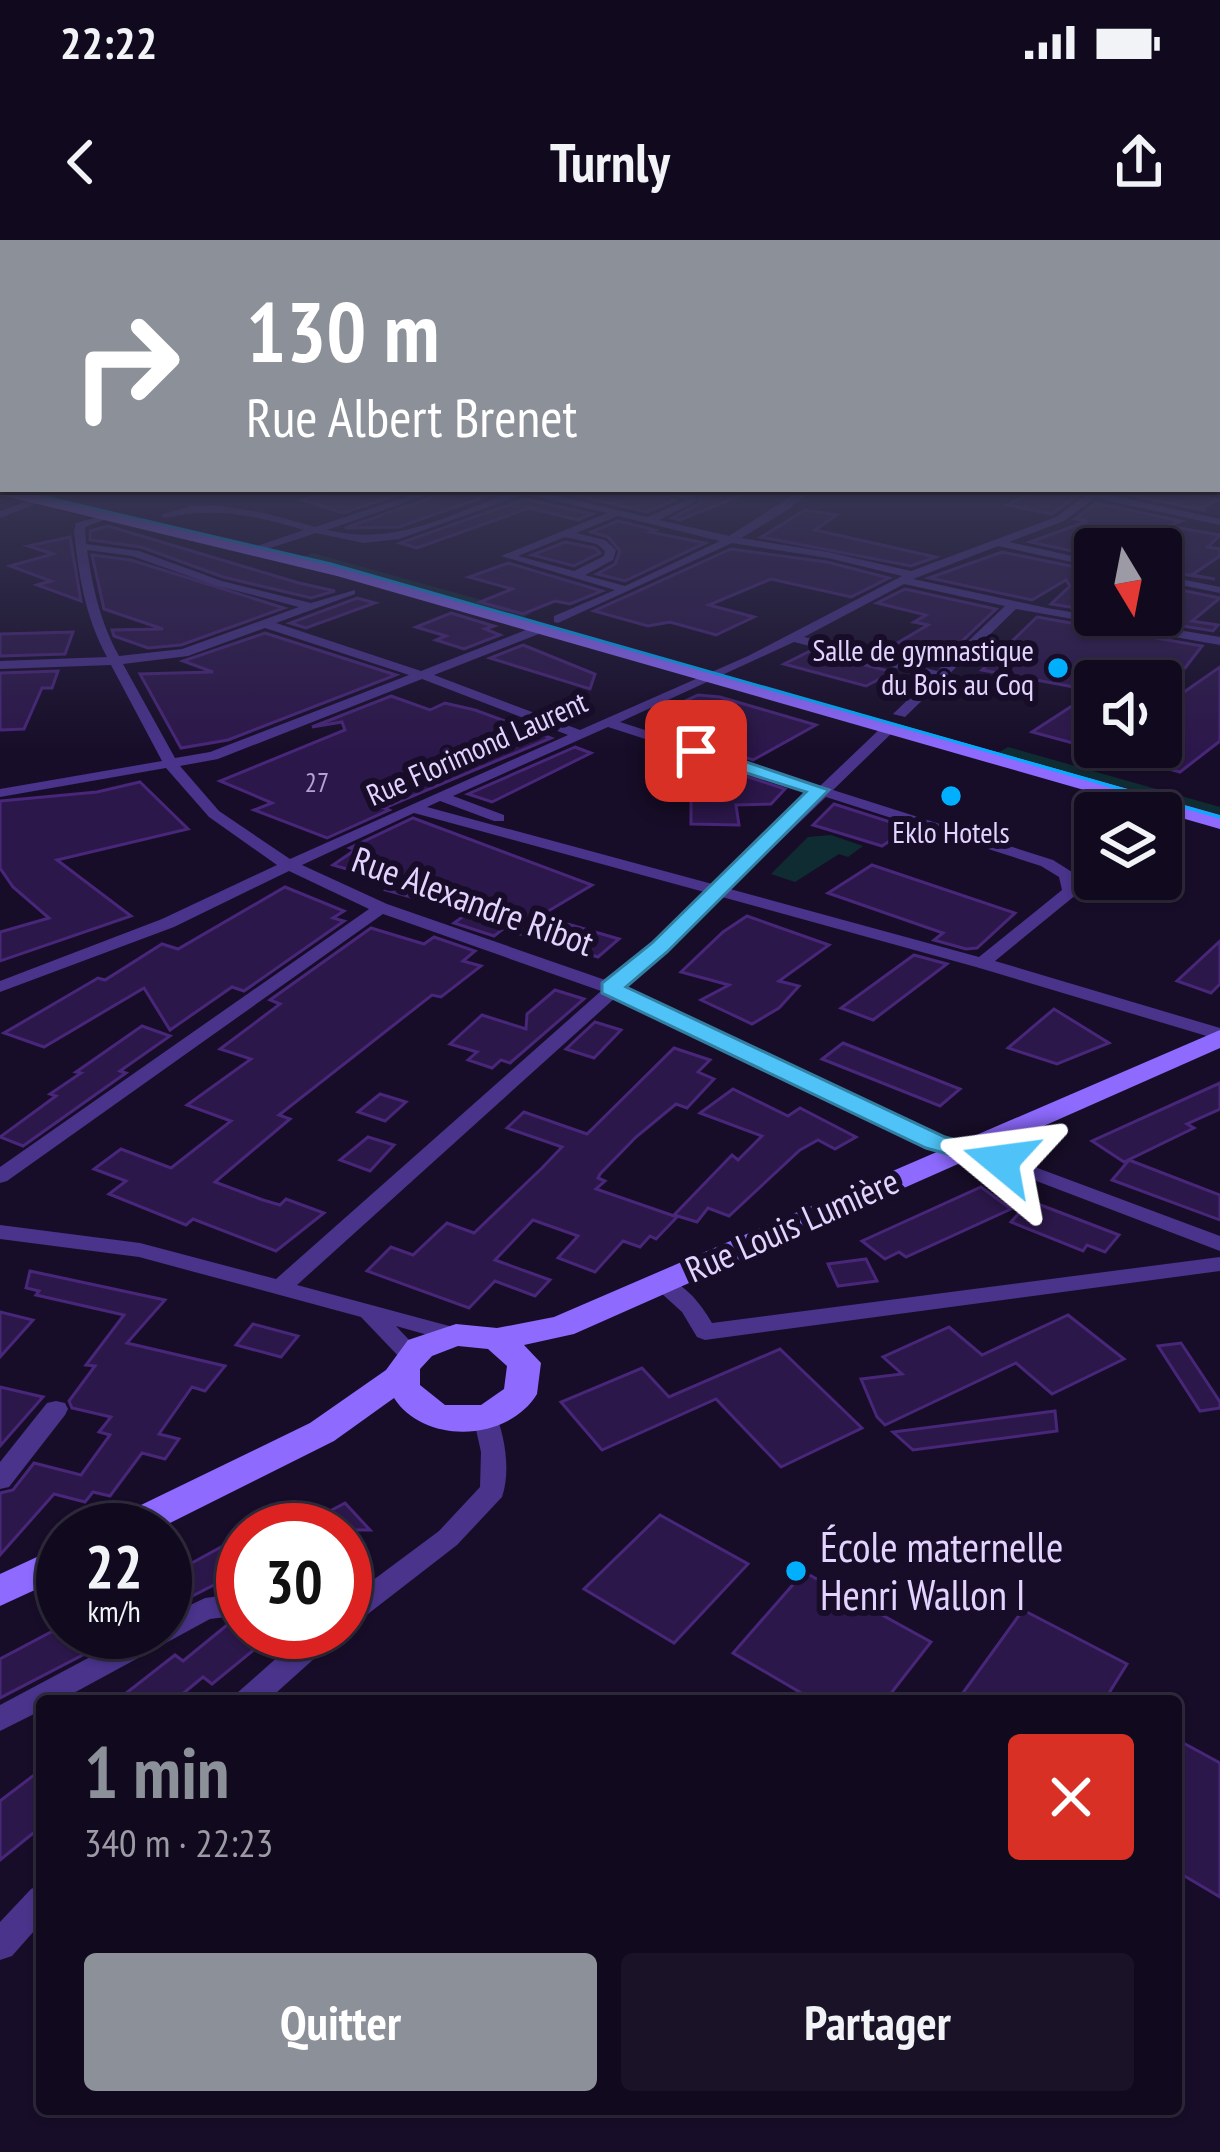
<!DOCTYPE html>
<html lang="fr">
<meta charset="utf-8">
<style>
body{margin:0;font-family:"PT Sans Narrow",sans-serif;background:#1a1327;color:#f1f3f6;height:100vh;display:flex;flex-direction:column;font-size:45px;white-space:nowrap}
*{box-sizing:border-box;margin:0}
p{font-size:39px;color:#9c9aa4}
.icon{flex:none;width:66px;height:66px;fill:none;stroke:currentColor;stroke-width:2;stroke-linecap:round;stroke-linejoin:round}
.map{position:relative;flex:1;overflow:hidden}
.sheet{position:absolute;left:36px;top:1455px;width:1146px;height:420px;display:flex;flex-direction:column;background:#110a1e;border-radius:12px;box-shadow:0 3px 9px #0004,0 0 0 3px #302b3c}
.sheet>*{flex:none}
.banner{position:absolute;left:0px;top:0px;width:1221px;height:252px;box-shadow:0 3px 9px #0004,0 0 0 3px #302b3c;background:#8c9099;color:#fff;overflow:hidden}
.needle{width:78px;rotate:170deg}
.controls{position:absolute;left:1074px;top:288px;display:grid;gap:24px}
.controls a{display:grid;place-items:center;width:108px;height:108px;border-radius:12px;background:#110a1e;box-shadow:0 3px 9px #0004,0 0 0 3px #302b3c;font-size:60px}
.speed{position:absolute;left:36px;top:1263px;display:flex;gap:24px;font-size:60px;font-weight:700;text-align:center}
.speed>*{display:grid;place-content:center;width:156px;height:156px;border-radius:50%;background:#110a1e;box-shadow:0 3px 9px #0004,0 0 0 3px #302b3c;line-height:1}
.speed small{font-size:30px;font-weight:400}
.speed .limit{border:18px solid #d22;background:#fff;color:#111}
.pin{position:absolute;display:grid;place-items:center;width:102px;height:102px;color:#fff;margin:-51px;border-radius:24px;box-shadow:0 6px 18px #0006}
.me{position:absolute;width:132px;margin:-66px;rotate:286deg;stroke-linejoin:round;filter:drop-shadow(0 0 9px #0008)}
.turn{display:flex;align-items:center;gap:42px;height:252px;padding:0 48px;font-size:54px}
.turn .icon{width:156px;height:156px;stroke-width:2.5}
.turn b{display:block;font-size:84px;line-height:102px}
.round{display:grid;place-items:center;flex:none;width:126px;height:126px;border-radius:12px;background:#1a1327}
.overview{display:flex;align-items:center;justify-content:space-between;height:204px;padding:0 48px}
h1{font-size:72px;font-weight:800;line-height:90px;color:#8c9099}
.button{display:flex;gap:24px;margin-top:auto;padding:24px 48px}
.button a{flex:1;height:138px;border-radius:12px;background:#8c9099;color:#fff;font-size:48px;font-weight:800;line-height:138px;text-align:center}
.button a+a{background:#1a1327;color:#f1f3f6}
.status{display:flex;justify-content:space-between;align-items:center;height:84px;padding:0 60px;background:#110a1e;direction:ltr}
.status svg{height:33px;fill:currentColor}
header{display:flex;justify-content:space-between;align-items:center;height:156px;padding:0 48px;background:#110a1e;font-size:54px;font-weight:800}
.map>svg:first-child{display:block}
.green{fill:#0f2c32}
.building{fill:#2c174a;stroke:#482679;stroke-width:3}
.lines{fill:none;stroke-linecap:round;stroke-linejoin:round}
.street{fill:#49338b;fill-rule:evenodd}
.secondary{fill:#8e6aff;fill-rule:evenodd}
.tram{stroke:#00affe;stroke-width:3}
.route{fill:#4fc3f7;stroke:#337fa1;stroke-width:3}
.poi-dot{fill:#00affe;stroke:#170d28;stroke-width:4.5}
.labels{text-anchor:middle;stroke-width:12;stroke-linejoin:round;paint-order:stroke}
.far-number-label{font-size:27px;fill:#b4a4d2}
.far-poi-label{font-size:30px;fill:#e2d3ff;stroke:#170d28;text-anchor:end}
.far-street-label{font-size:30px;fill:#e2d3ff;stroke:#170d28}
.street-label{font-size:36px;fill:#e2d3ff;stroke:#170d28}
.near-poi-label{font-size:42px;fill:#e2d3ff;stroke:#170d28;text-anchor:start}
</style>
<div class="status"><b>22:22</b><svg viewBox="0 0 49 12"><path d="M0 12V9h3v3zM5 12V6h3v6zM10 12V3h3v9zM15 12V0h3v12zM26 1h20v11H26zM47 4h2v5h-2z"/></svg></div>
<header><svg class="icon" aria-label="back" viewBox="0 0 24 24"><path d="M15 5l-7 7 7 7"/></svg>Turnly<svg class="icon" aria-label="share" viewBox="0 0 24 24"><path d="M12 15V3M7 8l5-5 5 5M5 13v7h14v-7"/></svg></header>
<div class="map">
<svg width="1220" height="1912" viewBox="0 0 1220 1912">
<rect width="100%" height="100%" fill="#170d28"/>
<g class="green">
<polygon points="313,313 531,374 519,379 300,318"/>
<polygon points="1008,507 1220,567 1220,579 994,515"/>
<polygon points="831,595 863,606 848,617 839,614 795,642 771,634 808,597"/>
</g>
<g class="building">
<polygon points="339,249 398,249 408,251 343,273 302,260"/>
<polygon points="456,249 483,255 484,249 507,249 399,287 345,288"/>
<polygon points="549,249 652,249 675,260 647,272"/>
<polygon points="691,249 755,249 755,250 680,280 672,278 701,263 699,253"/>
<polygon points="1039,249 1086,249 1052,274 1007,265"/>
<polygon points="1167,249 1218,260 1201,268 1206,271 1109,250"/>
<polygon points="525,259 592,274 578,280 529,268 417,308 400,303"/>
<polygon points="1096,263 1181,281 1168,286 1220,295 1208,307 1220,309 1220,316 1192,335 1215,339 1161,331 1161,309 1111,300 1095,309 1095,316 1030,302 1088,281 1075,279"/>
<polygon points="805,270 837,275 815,290 936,317 911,326 761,297"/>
<polygon points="618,281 655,290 650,292 705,303 625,341 597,334 615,324 620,311 608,297 591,292"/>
<polygon points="108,286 299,343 335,351 311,358 223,337 141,307 90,300 90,291"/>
<polygon points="70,297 81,361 37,345 51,341 10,326 53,314 28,306"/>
<polygon points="565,302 595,308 600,313 574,326 532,315"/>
<polygon points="731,309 827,322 889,338 851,357 771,339 709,365 754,377 716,395 670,382 648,386 594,371"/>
<polygon points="1002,312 1095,331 1095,371 1051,364 1070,346 1066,340 1032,360 929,338"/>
<polygon points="92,315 131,320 284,368 181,405 148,408 114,396 112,390 163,389 104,369"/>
<polygon points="508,323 602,351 570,364 555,361 523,374 480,362 512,349 469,337"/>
<polygon points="1161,346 1220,358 1192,381 1218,385 1213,391 1116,375 1161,375"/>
<polygon points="905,349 996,369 961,402 925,423 882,412 928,385 914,382 926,375 877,363"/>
<polygon points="357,358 375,363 306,388 290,383"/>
<polygon points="451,373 494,386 485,389 500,395 464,409 436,400 446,396 416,387"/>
<polygon points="1037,377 1202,406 1185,428 1139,420 1121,441 1095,441 1095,451 982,430"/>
<polygon points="73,392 65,414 0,416 0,394"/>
<polygon points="265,393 396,435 228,500 181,508 140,434 213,432 183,421"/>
<polygon points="523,405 595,434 590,449 490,418"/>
<polygon points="810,411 893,432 866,446 784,424"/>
<polygon points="1220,427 1220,501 1180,532 1154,525 1175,509 1161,490 1161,468"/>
<polygon points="58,431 52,448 42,448 24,489 0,490 0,433"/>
<polygon points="1095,451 1095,509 1032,492"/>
<polygon points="698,455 720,457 816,485 753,520 699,503 716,493 655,475"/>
<polygon points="391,456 430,470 445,463 475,470 551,498 384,568 389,570 327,598 254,570 272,563 220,541 345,490 342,482 312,487"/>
<polygon points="575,507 591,513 492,562 468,554"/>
<polygon points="727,530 785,549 771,564 736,565 739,585 691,584 691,551"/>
<polygon points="140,542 188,589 57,620 131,676 0,721 0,692 49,678 13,647 0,628 0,561 97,552"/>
<polygon points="834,564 909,588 882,606 813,585"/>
<polygon points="413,578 592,645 540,676 619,699 598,717 503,689 494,696 454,683 468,673 386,650 394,643 333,625 355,610 350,608"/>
<polygon points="872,625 1015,673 977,708 966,709 934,700 943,693 828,653"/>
<polygon points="285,647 344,671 333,678 344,681 244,751 232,747 170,790 144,748 44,807 4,793 98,738 105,740 162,704 178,709"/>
<polygon points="747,676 829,705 779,741 799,746 779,768 752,784 701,760 729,745 681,732 723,692"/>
<polygon points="371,688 424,704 434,697 475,711 463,721 481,726 441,757 432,755 279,875 290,879 215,942 263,960 280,965 286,959 324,973 276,1011 193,979 186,985 109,954 126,941 94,929 121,909 171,928 231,881 187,865 251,819 220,809 280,764 270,760"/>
<polygon points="1220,701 1220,744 1211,753 1177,741"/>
<polygon points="914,715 947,724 873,780 841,768"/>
<polygon points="555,750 584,759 510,823 501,820 492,828 468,820 477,812 450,804 482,775 526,789 527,774"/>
<polygon points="1054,769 1109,803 1057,824 1008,808"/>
<polygon points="595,782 621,790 594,818 566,809"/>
<polygon points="142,786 170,796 120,831 126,833 23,906 0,897 56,856 50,854 81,833 76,832"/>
<polygon points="843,803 960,849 940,866 822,819"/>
<polygon points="674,808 710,820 698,832 714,839 687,868 676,864 636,897 600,934 598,938 605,941 596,949 677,977 656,999 650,996 640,1007 623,1001 595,1032 558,1018 578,996 533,980 495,1020 550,1040 535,1056 495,1041 469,1068 367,1031 391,1007 413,1015 447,983 474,993 542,928 562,907 507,888 524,872 587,894"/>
<polygon points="1220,843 1220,869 1187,884 1194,888 1124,922 1092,901"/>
<polygon points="733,849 788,876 800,868 856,897 835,909 818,900 800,910 729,976 708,968 697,982 674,975 732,915 738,920 762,896 700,873"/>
<polygon points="380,854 406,862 385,881 358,872"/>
<polygon points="368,897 394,905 370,931 340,920"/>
<polygon points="1129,920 1220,955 1220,980 1112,940"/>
<polygon points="981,947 1011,969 906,1017 899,1012 885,1019 862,1001"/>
<polygon points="1030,961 1059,972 1119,995 1105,1012 1087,1005 1083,1011 1011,982"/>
<polygon points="866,1019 877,1041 838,1046 828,1024"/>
<polygon points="30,1031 165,1060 127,1103 225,1126 205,1151 192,1147 159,1194 179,1199 165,1219 142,1213 110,1256 93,1252 85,1262 54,1254 0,1315 0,1253 13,1250 34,1223 81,1235 110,1195 99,1192 111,1177 72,1168 69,1161 95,1126 86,1125 124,1075 36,1055 39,1051 26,1048"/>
<polygon points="0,1072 33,1080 0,1117"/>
<polygon points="1068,1075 1124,1119 1052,1154 1016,1123 885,1185 877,1177 861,1139 902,1134 883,1117 949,1087 982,1115"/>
<polygon points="253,1084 298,1096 281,1117 236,1105"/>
<polygon points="1181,1103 1220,1162 1220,1168 1200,1171 1158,1106"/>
<polygon points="780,1109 862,1188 781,1227 716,1159 602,1210 561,1162 642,1128 669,1157"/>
<polygon points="0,1147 43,1157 0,1206"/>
<polygon points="1055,1171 1057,1191 913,1210 893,1192"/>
<polygon points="345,1263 370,1290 294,1290"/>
<polygon points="660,1275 748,1324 674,1403 584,1349"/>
<polygon points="243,1295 243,1330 165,1370 165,1332 186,1320 190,1324"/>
<polygon points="804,1332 931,1402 885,1461 815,1461 733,1413"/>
<polygon points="1023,1370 1127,1424 1104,1461 957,1461"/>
<polygon points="232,1381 261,1404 212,1444 203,1437 174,1461 116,1461 175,1415 183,1421"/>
<polygon points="51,1392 127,1392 0,1458 0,1419"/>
<polygon points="1176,1499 1220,1523 1220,1657 1176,1631"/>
<polygon points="42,1529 42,1586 0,1620 0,1561"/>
</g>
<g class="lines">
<g class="street">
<polygon points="60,249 74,249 0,278 0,271"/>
<path d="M429,249H444L327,290C396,307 450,274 514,251L512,249H530L647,277L687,260L656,249L695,254L697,261L659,280L729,296L802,249H813L788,270L741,298L828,312L911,331L1056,277L1094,249H1105L1101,253L1220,279V285L1095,258L1064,281L1009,302L1095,321V327L998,306L913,339L1047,368L1220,397V405L1016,369L905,477L893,474L931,437L794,402L620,482L820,546L884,485H894V491L833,550L1053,620L1072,632L1079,651L1077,654L995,721L1220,788V800L976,727L722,657L625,749L943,898L1008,917L1220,996V1011L994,925L929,906L615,758L297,1045L464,1090L468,1095L464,1100L456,1103L396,1086L423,1115L419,1121H403L361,1077L139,1017L0,999V985L140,1003L276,1039L601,751L383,674L7,941L0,943V927L369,669L289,631L174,687L0,752V741L162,679L277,625L209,577L166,528L0,557V549L162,521L111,425L0,429V421L107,417C85,376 79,337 74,291L76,283L112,273V277L85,287L86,304L139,311L222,341L311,363L355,350V354L276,383L421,431L536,386H544V392L434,435L580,490L748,416L902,336L828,318L732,303L558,383L554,382V376L615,350L501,316L607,273L525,254L399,299L364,303L316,293L255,313L250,310L251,308L304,290C256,276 215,266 165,278L160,275L191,266L216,265L265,273L315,287ZM618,276L720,301L625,346L585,335L613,320L616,310L605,300L576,293ZM565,297L597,304L605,311L604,316L574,331L518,316ZM87,310L132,316L214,345L299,367L182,409L119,416C100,381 93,349 87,310ZM904,344L1005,366L937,431L804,397ZM265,388L409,435L210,512L175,518L123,424L188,416ZM422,439L568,495L290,619L219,571L180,526L218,519ZM608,487L813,553L716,645L427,567L440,561L494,581H504V575L453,556ZM826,557L1041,626L1059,637L1062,650L979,717L730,649ZM414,573L708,653L611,742L387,664L302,625Z"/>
<polygon points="1161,335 1220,347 1220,353 1161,341"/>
<path d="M1220,1017V1031L705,1100L697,1097L682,1072L650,1043L653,1038C679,1035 700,1062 712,1083Z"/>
<polygon points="56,1161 65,1163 68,1169 65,1175 9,1247 0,1249 0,1222 47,1163"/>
<path d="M485,1167L494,1170C505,1195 511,1231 502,1257L457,1305L355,1384L345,1387V1361L439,1291L480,1247L481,1212L473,1176L476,1170Z"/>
<polygon points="243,1353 243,1375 210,1379 59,1461 42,1461 42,1470 0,1491 0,1465 137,1392 165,1392 165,1377 205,1358"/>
<polygon points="306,1392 339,1392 335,1400 267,1461 233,1461 237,1453"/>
<polygon points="42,1644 42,1682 12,1716 0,1720 0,1682 31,1649"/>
</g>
<g class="secondary">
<polygon points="0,247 348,329 1220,575 1220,589 337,336 0,255"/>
<path d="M1220,790V808L574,1094L524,1105L541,1123L537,1154C508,1202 424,1205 394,1158L334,1201L156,1290H104L110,1280L310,1183L386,1130L408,1100L456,1084L497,1088L554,1077ZM458,1106L488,1109L507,1126L504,1149L481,1165H445L420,1145V1129L432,1116Z"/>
<polygon points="63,1305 63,1337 0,1366 0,1334"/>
</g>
<polyline class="tram" points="10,249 331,324 1220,577"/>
</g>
<linearGradient id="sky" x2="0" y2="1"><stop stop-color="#0d0716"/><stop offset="0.48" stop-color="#363553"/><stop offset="1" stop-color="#363553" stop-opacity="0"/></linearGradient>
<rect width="1220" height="512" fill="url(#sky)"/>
<polygon class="route" points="696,505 829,550 667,712 626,747 945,897 1011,915 1014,921 1011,927 1001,929 926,908 602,753 602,743 652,703 806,552 690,515 690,507"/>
<g class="poi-dot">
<circle cx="1058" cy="428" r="12"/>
<circle cx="951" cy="556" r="12"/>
<circle cx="796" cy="1331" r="12"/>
</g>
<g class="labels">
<g class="far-number-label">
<text x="317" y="552">27</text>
</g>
<g class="far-poi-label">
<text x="1034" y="421">Salle de gymnastique<tspan x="1034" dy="34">du Bois au Coq</tspan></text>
<text x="951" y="603" text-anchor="middle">Eklo Hotels</text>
</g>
<g class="far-street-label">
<text transform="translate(477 509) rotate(-24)" y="10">Rue Florimond Laurent</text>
</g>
<g class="street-label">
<text transform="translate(473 661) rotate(20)" y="13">Rue Alexandre Ribot</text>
<text transform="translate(792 985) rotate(-24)" y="13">Rue Louis Lumière</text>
</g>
<g class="near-poi-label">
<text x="820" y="1322">École maternelle<tspan x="820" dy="48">Henri Wallon I</tspan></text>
</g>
</g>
</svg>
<div class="controls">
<a><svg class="needle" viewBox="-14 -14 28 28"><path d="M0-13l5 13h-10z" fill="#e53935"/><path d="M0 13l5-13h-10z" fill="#9c9aa4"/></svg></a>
<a><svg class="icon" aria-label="sound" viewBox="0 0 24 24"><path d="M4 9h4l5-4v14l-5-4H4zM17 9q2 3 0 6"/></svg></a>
<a><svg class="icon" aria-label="layers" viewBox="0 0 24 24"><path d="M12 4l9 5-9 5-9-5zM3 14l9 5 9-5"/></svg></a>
</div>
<div class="speed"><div>22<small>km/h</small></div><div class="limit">30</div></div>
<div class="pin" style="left:696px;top:511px;background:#d93025"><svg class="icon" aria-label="arrive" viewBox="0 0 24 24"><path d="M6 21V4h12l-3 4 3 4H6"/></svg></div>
<svg class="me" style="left:1001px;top:921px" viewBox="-20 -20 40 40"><path d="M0-17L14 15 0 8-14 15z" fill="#4fc3f7" stroke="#fff" stroke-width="4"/></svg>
<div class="banner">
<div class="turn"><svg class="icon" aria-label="right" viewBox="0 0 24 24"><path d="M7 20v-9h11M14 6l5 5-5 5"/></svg><div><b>130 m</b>Rue Albert Brenet</div></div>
</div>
<section class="sheet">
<div class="overview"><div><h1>1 min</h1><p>340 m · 22:23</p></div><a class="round" style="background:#d93025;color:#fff"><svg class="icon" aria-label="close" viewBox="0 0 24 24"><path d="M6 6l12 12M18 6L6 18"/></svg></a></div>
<div class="button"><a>Quitter</a><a>Partager</a></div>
</section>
</div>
